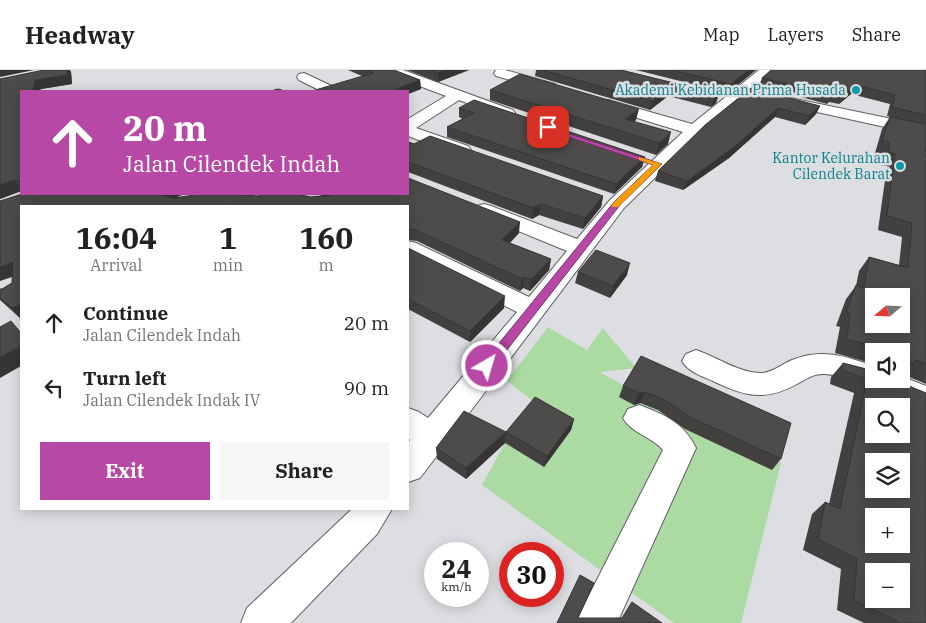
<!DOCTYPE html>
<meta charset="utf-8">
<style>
body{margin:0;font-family:"IBM Plex Serif",serif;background:#f6f6f6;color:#222;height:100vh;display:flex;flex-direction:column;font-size:19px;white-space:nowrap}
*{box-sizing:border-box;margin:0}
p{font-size:16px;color:#767676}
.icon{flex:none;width:28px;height:28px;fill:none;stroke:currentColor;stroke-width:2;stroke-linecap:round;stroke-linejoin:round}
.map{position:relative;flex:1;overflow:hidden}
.drawer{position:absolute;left:20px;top:135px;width:389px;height:305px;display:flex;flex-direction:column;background:#fff;border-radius:0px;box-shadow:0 2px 12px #0003}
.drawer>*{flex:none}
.banner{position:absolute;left:20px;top:20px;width:389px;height:105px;border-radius:0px;box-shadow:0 2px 12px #0003;background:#b848a5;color:#fff;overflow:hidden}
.needle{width:32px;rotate:251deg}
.buttons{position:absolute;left:865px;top:218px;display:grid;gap:10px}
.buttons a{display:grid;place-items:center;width:45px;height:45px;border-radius:0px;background:#fff;box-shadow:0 2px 12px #0003;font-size:25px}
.speed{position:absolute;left:424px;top:472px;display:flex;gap:10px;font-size:25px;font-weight:700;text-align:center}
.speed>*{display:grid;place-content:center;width:65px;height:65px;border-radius:50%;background:#fff;box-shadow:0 2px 12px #0003;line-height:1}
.speed small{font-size:12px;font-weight:400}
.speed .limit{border:8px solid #d22;background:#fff;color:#111}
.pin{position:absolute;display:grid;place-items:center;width:42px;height:42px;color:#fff;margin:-21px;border-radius:10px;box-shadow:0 2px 8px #0006}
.me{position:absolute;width:55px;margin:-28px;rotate:38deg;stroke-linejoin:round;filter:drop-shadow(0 0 4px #0008)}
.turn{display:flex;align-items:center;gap:18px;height:105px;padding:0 20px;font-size:22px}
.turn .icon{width:65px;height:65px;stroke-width:2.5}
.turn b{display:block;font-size:35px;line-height:42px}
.eta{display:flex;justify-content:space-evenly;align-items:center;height:85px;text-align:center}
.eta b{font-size:30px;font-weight:700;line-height:35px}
.primary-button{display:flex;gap:10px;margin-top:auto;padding:10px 20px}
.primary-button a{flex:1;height:58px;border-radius:0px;background:#b848a5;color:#fff;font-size:20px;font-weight:700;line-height:58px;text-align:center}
.primary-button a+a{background:#f6f6f6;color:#222}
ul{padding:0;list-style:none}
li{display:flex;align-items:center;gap:15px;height:65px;padding:0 20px}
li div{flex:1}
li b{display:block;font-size:19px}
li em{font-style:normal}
header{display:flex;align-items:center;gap:30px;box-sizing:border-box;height:70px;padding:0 25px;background:#fff;border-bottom:1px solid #e0e0e0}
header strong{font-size:24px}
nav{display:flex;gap:28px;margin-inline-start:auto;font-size:18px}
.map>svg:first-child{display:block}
.green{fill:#acdaa3}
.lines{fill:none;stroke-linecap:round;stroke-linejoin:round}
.minor-casing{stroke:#5e5f62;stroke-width:2}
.minor{fill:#fff;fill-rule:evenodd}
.wall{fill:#434140}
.shaded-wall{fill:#373534}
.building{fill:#4e4c4a;stroke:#373534;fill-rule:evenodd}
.route{fill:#b848a5;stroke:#782f6b}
.slow{fill:#f59e0b}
.culture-dot{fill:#0f9aa8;stroke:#dcdee1;stroke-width:2}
.labels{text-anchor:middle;stroke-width:5;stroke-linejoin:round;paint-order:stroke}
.far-culture-label{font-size:14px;fill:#0d838f;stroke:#dcdee1;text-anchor:end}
</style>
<header>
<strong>Headway</strong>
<nav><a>Map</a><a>Layers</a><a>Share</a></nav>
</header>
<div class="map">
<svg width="926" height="553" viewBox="0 0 926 553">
<rect width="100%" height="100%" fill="#dcdee1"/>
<polygon class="green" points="548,257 587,280 603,258 636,298 600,302 628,318 781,393 741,553 674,553 482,415 505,373 544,397 571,360 507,311"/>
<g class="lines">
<defs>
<g id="minor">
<polygon points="383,0 403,0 513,40 515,43 507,48 459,30 416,58 468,76 471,80 468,84 456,84 408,66 408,49 446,26 385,3"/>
<polygon points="496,0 505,0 555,14 557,17 555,20 550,21 496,6 494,3"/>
<polygon points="759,0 774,0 701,63 624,138 420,408 408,412 408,373 410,370 408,368 408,338 419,342 428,348 517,242 408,187 408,171 416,173 529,227 567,181 477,144 474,140 477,136 484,134 491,136 577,169 610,130 683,62 598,36 595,33 598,30 608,30 692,54"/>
<polygon points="304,3 336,18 338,21 321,21 299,10 297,7 299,4"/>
<polygon points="781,26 926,56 926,66 776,33 774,30 776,27"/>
<path d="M696,280C717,287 739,303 761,303C772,303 782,294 792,290C821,278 845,286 874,296V309H901V306L926,316V341C893,330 860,307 825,304C814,303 806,309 797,314C765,332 744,326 713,311C702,306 688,302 682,291L686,284Z"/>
<path d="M639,335C664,344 684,353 696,378L617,553H575L663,380C651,366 631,363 623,348L628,339Z"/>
<polygon points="352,439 392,439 377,464 291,553 241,553 247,538"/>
</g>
</defs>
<use href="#minor" class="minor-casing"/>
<use href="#minor" class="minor"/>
</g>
<g class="wall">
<polygon points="348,0 394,0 420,10 421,19 408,24 408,21 362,6"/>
<polygon points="407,0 469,0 438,12"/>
<polygon points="536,0 621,0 719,24 716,33 711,37 668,26 650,40 535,6"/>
<polygon points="636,0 756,0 728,23"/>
<polygon points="926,0 926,78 925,84 926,84 926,314 902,304 901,305 901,281 874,281 874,294 835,283 840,257 836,256 846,229 856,216 859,201 869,187 899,195 902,167 878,160 887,96 879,95 882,85 875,83 882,59 890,47 894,48 887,46 890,34 851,24 839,34 829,32 827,34 759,16 762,8"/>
<polygon points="71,2 72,14 41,19 21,21 21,121 0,129 0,9"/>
<polygon points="751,18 820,36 816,44 805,55 775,47 729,88 683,120 655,111 658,101"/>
<polygon points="490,20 636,50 634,52 668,74 656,85 490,30"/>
<polygon points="459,38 645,87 642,97 614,124 447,67 447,57 463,49 459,47"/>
<polygon points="408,72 603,126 601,137 583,159 539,145 532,149 408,102"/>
<polygon points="22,124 184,124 176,127 258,126 311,127 322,126 317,124 312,124 408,124 519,163 510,173 551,189 549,200 530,221 523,218 520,221 417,171 408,170 408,136 21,136 21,249 0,230 0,219 2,219 12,213"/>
<polygon points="408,178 504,238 470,272 408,239"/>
<polygon points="578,202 627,205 610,228 575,213"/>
<polygon points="641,286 781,389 772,400 685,359 658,340 640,333 634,335 619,327 623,316"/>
<polygon points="843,293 874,301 926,553 864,553 837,540 841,499 803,480 812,444 825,432 829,434 854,323 830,314 831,307"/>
<polygon points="574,349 571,360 544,397 505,373 466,409 437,389 436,378 506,362"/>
</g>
<g class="shaded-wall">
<polygon points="0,0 34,0 0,7"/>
<polygon points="67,0 70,0 71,2 72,14 41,19 40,21 33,21 35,10"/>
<polygon points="447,0 469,0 438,12 438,3"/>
<polygon points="749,0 756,0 728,23 731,14"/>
<polygon points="420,10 421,19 408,24 408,21 391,21"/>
<polygon points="856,15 851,24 839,34 844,25"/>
<polygon points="670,17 668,26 650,40 652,31"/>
<polygon points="719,24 716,33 711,37 714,28"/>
<polygon points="820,36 816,44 805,55 809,46"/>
<polygon points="778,38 775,47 729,88 683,120 687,111"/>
<polygon points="639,39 636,50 623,61 625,49"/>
<polygon points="671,62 668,74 656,85 659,73"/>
<polygon points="645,87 642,97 614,124 616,114"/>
<polygon points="14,110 21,121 0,129 0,115"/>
<polygon points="162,124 184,124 170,130 161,125"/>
<polygon points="603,126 601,137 583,159 585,148"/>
<polygon points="541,134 539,145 532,149 533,138"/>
<polygon points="520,152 519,163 502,181 502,170"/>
<polygon points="551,189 549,200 530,221 531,210"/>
<polygon points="13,192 21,204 0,211 0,197"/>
<polygon points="630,193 627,205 610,228 613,216"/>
<polygon points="524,207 523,218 520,221 522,209"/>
<polygon points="505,226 504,238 470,272 470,261"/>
<polygon points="21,234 21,249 12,238"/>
<polygon points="21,276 21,296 0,308 0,287"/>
<polygon points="645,322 640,333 634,335 639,323"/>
<polygon points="574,349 571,360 544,397 547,386"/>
<polygon points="506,362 505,373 466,409 466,398"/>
</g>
<g class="building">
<polygon points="44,0 67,0 67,5 35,10 33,21 21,21 21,111 14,110 0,115 0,9"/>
<polygon points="366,0 394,0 420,10 391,21 312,21 373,3"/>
<polygon points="429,0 447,0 438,3"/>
<polygon points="542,0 621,0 719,24 714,28 670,17 652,31"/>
<polygon points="671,0 749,0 731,14"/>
<polygon points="771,0 926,0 926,45 892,37 895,25 856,15 844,25 834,23 832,25 762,8"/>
<polygon points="520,4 639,39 625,49 671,62 659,73 490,20"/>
<polygon points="751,18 820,36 809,46 778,38 733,78 687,111 658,101 705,55"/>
<polygon points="278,19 285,21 271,21"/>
<polygon points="474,30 645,87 616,114 447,57 474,43 459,38"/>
<path d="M890,47L926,54V78L925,84H926V294L916,290L913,293H901V281H887V280L847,269L850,243L846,242L856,215L864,218L869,187L908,198L912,153L887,146L895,84L888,82L890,72L882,71ZM874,226H901V254H874Z"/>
<polygon points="430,66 603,126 585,148 541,134 533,138 408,92 408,72 414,74"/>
<polygon points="408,108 520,152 502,170 551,189 531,210 524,207 522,209 416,160 408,159 408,136 232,136 229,135 225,136 21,136 21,234 12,238 0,228 0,219 2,219 12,213 13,192 0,197 0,131 22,124 162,124 161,125 175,128 194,125 197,124 230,124 258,126 265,124 296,124 311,127 332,125 330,124 408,124"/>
<polygon points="408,178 505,226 470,261 408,229"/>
<polygon points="596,180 630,193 613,216 578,202"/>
<polygon points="11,251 21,263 21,276 0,287 0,257"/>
<polygon points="641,286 791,353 781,389 692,348 663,329 645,322 639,323 623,316"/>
<path d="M843,293L874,301V309H892L926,323V553H901L854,530L857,489L818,469L825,432L840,439L867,309L842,300ZM874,336H901V364H874ZM874,391H901V419H874ZM874,446H901V474H874ZM874,501H901V529H874Z"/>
<polygon points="535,327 574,349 547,386 506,362"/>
<polygon points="464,341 506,362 466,398 436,378"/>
<polygon points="580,505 594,513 578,548 622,548 632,532 662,553 557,553"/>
</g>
<polygon class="route" points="545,56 662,94 620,135 492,299 483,299 483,293 614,132 653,95 545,59"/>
<polygon class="slow" points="639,87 662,94 618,137 612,137 612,134 653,95 639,90"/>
<g class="culture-dot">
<circle cx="856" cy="20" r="5"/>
<circle cx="900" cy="96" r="5"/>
</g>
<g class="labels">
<g class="far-culture-label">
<text x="846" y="25">Akademi Kebidanan Prima Husada</text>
<text x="890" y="93">Kantor Kelurahan<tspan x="890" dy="16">Cilendek Barat</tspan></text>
</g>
</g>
</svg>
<div class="buttons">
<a><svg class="needle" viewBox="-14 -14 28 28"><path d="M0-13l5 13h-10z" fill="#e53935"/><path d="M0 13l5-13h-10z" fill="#767676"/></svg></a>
<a><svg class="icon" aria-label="sound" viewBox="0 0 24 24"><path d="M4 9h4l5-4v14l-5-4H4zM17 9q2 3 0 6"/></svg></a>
<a><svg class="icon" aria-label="search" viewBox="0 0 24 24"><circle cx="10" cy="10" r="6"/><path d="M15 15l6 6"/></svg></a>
<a><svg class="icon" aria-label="layers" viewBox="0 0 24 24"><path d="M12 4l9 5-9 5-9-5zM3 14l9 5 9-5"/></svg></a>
<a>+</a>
<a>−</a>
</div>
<div class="speed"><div>24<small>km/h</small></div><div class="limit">30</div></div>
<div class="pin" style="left:548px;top:57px;background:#d93025"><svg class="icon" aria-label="arrive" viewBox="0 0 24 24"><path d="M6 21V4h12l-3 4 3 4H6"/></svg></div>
<svg class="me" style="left:487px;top:296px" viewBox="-20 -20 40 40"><circle r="17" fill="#b848a5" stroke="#fff" stroke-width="3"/><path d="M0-11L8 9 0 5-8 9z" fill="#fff"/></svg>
<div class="banner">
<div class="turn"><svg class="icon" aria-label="ahead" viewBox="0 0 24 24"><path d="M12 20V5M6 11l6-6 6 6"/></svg><div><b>20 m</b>Jalan Cilendek Indah</div></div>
</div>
<section class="drawer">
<div class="eta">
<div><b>16:04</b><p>Arrival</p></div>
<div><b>1</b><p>min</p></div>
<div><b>160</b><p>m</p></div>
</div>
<ul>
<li><svg class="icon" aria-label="ahead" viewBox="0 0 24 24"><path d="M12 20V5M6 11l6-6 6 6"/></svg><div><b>Continue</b><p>Jalan Cilendek Indah</p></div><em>20 m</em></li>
<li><svg class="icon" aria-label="left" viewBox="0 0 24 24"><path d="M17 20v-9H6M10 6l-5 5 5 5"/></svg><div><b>Turn left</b><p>Jalan Cilendek Indak IV</p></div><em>90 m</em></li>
</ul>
<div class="primary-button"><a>Exit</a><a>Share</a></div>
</section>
</div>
